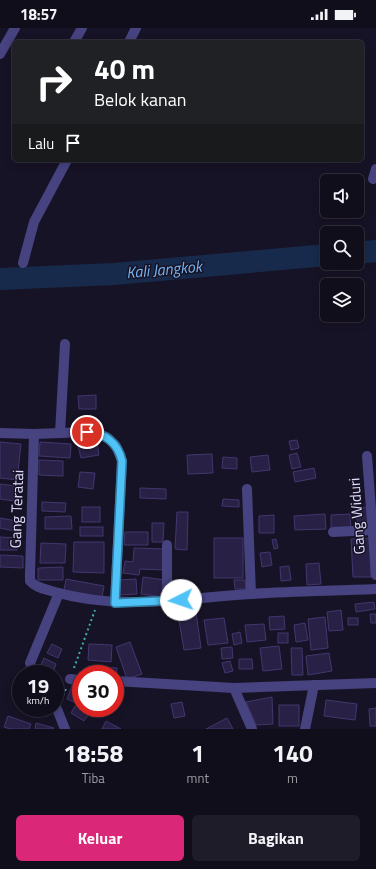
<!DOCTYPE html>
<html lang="id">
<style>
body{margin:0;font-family:"Titillium Web",sans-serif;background:#1e1c29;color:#f1f3f6;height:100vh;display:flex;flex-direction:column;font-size:15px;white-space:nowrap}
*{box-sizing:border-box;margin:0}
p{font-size:13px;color:#9c9ca3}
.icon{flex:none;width:22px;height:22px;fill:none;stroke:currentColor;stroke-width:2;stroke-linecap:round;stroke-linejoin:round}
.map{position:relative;height:701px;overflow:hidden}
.drawer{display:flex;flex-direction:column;background:#110e1c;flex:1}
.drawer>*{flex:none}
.guide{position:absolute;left:12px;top:12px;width:352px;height:122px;border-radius:6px;box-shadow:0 2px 10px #0003,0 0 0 1px #302e3b;background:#202124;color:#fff;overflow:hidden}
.buttons{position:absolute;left:320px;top:146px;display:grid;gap:8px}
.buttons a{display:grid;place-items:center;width:44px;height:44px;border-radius:6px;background:#110e1c;box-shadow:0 2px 10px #0003,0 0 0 1px #302e3b;font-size:20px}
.speed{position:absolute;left:12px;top:637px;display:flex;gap:8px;font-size:20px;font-weight:700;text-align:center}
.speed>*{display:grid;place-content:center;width:52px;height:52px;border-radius:50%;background:#110e1c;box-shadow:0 2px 10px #0003,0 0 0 1px #302e3b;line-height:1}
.speed small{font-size:10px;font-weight:400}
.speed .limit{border:6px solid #d22;background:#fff;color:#111}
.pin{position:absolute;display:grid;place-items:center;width:34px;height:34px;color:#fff;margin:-17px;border:2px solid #fff;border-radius:50%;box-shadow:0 1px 4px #0007}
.me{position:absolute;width:44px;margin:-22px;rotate:266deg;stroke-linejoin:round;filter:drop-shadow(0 0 3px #0008)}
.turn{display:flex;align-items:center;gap:14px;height:84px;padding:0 16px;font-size:18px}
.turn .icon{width:52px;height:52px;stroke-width:2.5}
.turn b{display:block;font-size:28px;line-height:34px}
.then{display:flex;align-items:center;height:38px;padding:0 16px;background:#0003;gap:8px;font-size:15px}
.eta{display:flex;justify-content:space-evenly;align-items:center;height:68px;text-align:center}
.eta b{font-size:24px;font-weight:700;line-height:28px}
.primary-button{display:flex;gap:8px;margin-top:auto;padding:8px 16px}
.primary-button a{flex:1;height:46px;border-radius:6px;background:#db2777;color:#fff;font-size:16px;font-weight:700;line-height:46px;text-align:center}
.primary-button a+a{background:#1e1c29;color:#f1f3f6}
.status{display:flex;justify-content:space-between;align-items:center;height:28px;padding:0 20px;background:#110e1c;direction:ltr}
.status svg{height:11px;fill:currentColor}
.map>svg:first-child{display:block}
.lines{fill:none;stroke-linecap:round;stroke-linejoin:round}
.river{stroke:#172a4b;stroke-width:22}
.building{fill:#292145;stroke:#43366e}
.path{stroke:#3eadaa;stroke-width:2;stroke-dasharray:2 3;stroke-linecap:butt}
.minor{stroke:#474380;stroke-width:10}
.route-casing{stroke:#337fa1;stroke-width:10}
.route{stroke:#4fc3f7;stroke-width:7}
.labels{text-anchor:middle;stroke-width:3;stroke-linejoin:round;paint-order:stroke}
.street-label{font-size:15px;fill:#e1dcfb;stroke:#171326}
.water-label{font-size:16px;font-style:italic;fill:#76b3ef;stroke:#171326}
</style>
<div class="status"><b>18:57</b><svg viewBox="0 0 49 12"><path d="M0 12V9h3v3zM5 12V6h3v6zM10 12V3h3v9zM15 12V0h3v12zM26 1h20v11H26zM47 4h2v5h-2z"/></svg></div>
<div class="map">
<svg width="376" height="701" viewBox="0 0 376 701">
<rect width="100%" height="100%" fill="#171326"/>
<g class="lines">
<g class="river">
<polyline points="357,225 376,223"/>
<polyline points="0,251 114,246 327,227"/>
</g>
</g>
<g class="building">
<polygon points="96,367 96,381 79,381 78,368"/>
<polygon points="297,412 299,420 291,422 289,413"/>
<polygon points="0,414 21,416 17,452 0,450"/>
<polygon points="40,414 71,416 70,430 39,428"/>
<polygon points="97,414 99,427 81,430 78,418"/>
<polygon points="297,425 301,439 292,441 289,427"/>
<polygon points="212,426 213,445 188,446 187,427"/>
<polygon points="268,427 270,442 252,444 250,429"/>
<polygon points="223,429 237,430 237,441 222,440"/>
<polygon points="39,432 63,433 63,448 39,447"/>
<polygon points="314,440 316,450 295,454 293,444"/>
<polygon points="80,444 95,445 93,461 78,459"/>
<polygon points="0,456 16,458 14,473 0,471"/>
<polygon points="140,460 166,461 166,471 140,470"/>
<polygon points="223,471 239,472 239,479 222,478"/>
<polygon points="42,474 66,475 65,484 42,483"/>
<rect x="82" y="479" width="18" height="15"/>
<polygon points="368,479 370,497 358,498 356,480"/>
<polygon points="177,484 188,484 187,522 175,521"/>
<polygon points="325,486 326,501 295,502 294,488"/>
<polygon points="350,486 351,501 331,502 331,487"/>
<polygon points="274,487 274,505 259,505 259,488"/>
<polygon points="71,488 72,501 45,501 45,489"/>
<polygon points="0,490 17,493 15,503 0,500"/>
<polygon points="152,495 164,495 163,514 152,514"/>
<rect x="80" y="499" width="23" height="9"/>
<polygon points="125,504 148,504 148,517 124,517"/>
<polygon points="0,509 18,510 17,522 0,522"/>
<rect x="214" y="510" width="29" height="40"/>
<polygon points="370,510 371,549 353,549 351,511"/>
<polygon points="276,511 278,520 274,521 272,512"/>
<polygon points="74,514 104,514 104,545 73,544"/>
<polygon points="41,515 66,516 65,535 40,535"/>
<polygon points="134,520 166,521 165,542 140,541 139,547 123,545 125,533 133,534"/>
<polygon points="270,524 272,537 262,539 260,525"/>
<polygon points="0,527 23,528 23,540 0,539"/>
<polygon points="319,535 321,556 307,557 306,536"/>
<polygon points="289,538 291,552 281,553 280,539"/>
<polygon points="63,539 63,552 38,552 38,540"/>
<polygon points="143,549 165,552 164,569 141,566"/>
<polygon points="66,551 104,558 102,569 64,562"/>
<polygon points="136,551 137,566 119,567 119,552"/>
<polygon points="234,552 245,552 246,561 235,561"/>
<polygon points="374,574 375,581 356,584 355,576"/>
<polygon points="341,582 343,602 329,603 327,584"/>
<polygon points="196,584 201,620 184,622 178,586"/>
<polygon points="370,586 376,586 376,595 371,595"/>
<polygon points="284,588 285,601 270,602 269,589"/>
<polygon points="325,589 328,620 311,622 308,591"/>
<polygon points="224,590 228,615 208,617 204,592"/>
<rect x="348" y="590" width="10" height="7"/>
<polygon points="305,595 308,612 296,614 294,597"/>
<polygon points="264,596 266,612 247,614 245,597"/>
<polygon points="240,604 242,615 234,617 232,606"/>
<rect x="278" y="605" width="10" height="10"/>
<polygon points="130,614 142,646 127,651 116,619"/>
<polygon points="52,616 62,621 58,630 47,625"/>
<polygon points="89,616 112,617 111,634 88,632"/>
<polygon points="279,618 282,641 263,643 260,620"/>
<polygon points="232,619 233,630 222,631 221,620"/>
<polygon points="291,620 302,620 303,647 292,647"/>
<polygon points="329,625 332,643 308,647 306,628"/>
<polygon points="44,630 56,636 53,644 40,639"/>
<polygon points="239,631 252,631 253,641 239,641"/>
<polygon points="230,633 233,643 225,645 222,635"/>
<polygon points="88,638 117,640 116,651 115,646 88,646"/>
<polygon points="73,655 81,658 81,677 67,671"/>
<polygon points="272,669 273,696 256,697 246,674"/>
<polygon points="326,672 357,676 355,692 324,688"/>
<polygon points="182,674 185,688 174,690 171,676"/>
<rect x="279" y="677" width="20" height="21"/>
<polygon points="75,678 89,686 84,693 71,685"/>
<polygon points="376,680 376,698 370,698 369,681"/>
<polygon points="8,688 31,696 29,701 10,701 4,699"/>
<polygon points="227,690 233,701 206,701"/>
<polygon points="106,693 121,701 102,701"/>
<polygon points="36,695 54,700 53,701 35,701"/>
</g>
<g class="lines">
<g class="path">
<polyline points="74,640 95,582"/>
<polyline points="61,672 66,661"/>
</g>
<g class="minor">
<polyline points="74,14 82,0"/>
<polyline points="129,14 136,0"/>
<polyline points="0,26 15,0"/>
<polyline points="373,151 376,141"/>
<polyline points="23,235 34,194 67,132"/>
<polyline points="0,405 34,406 87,404 98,405 108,410 116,418 122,433 115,575"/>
<polyline points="60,405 65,316"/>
<path d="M34,406L30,546V553C36,560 46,561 55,564C119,583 185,570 251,566C293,563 334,563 376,561"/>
<polyline points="367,428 376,547"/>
<polyline points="247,461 251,566"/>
<polyline points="333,504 373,502"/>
<polyline points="167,573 167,517"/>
<polyline points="30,635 59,565"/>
<polyline points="70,651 81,652"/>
<polyline points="115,653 234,660 376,655"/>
<polyline points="234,660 252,701"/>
<polyline points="57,681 65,701"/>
<polyline points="305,701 314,657"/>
</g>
</g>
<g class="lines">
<defs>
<path id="route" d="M87,404C105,405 118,415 122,433L115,575L181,572"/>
</defs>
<use href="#route" class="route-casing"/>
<use href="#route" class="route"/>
</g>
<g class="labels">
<g class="street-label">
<text transform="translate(17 481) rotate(-88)" y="5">Gang Teratai</text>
<text transform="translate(357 488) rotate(-94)" y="5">Gang Widuri</text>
</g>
<g class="water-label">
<text transform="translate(164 241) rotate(-5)" y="6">Kali Jangkok</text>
</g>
</g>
</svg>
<div class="buttons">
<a><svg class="icon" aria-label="sound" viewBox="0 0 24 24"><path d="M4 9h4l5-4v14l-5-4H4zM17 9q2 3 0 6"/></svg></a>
<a><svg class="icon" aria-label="search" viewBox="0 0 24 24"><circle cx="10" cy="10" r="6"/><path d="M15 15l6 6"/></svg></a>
<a><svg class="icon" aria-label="layers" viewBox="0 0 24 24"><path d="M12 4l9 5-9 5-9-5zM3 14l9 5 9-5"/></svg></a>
</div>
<div class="speed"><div>19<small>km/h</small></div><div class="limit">30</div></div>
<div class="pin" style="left:87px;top:404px;background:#d93025"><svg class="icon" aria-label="arrive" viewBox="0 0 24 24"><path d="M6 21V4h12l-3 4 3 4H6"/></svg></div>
<svg class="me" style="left:181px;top:572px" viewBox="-20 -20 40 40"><circle r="19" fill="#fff"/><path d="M0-13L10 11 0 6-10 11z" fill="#4fc3f7"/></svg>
<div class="guide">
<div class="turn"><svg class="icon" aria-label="right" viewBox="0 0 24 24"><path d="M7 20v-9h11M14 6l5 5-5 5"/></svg><div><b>40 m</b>Belok kanan</div></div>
<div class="then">Lalu<svg class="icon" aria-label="arrive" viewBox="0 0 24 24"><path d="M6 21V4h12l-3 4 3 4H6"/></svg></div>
</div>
</div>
<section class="drawer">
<div class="eta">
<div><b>18:58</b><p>Tiba</p></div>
<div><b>1</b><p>mnt</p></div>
<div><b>140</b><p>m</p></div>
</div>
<div class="primary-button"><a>Keluar</a><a>Bagikan</a></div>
</section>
